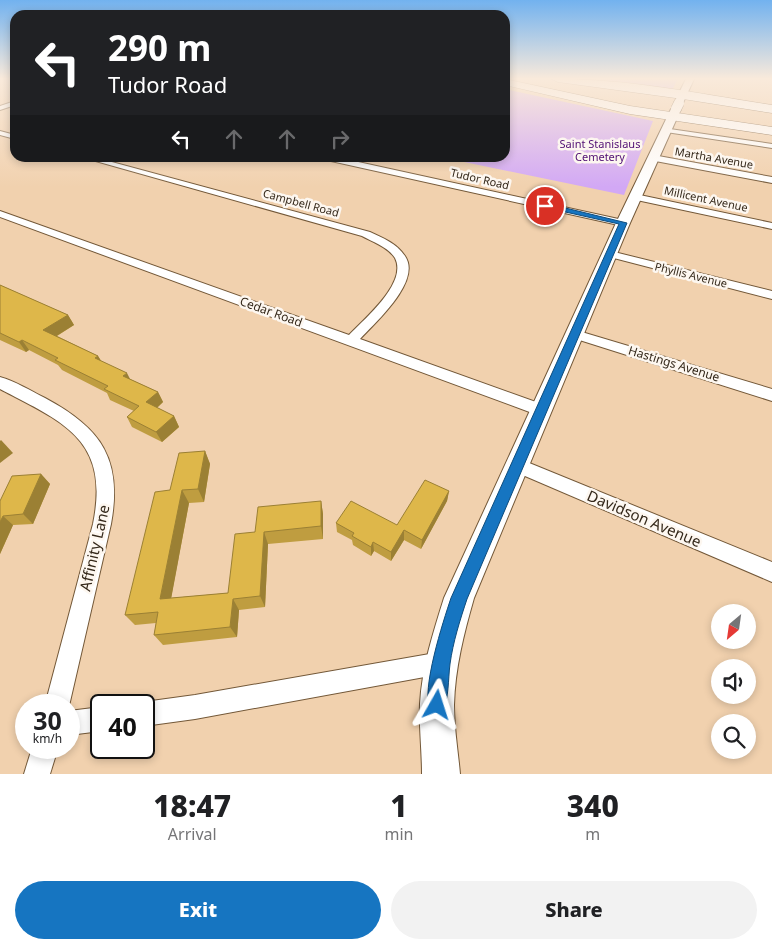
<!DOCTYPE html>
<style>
body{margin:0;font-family:"Noto Sans",sans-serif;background:#f2f2f2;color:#202124;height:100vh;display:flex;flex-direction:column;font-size:19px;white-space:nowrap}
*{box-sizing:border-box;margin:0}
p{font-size:16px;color:#757577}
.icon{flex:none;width:28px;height:28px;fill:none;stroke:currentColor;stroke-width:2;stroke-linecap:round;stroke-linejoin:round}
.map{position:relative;height:774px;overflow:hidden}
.drawer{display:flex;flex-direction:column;background:#fff;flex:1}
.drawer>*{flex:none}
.banner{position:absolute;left:10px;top:10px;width:500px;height:152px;border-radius:15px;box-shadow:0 2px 8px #0003;background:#202124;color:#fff;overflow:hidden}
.needle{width:32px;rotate:209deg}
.buttons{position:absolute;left:711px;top:604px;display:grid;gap:10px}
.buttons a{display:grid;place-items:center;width:45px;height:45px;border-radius:50%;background:#fff;box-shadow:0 2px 8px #0003;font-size:25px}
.speed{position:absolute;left:15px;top:694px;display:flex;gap:10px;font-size:25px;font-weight:700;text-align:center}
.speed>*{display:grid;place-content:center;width:65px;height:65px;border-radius:50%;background:#fff;box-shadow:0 2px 8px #0003;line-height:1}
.speed small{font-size:12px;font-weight:400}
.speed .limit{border:2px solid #111;border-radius:8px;background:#fff;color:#111}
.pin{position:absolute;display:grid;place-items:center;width:42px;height:42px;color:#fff;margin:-21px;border:2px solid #fff;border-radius:50%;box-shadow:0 1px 5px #0007}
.me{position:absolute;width:55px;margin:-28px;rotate:6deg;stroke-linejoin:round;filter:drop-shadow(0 0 4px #0008)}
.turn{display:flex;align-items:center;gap:18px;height:105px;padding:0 15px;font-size:22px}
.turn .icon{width:65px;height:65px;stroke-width:2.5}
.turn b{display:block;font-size:35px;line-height:42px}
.lanes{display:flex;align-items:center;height:48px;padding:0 15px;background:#0003;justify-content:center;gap:25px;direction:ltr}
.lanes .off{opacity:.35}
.eta{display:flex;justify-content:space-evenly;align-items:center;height:85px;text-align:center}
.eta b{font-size:30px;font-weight:800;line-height:35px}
.cta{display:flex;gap:10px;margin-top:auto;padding:10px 15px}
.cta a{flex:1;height:58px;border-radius:30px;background:#1675c1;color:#fff;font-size:20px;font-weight:800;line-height:58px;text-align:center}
.cta a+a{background:#f2f2f2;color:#202124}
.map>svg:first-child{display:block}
.green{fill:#d2a8f5}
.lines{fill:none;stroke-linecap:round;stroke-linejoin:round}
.street-casing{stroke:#735838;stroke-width:2}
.secondary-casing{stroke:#735838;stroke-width:2}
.highway-casing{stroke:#735838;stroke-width:1}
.street{fill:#fff;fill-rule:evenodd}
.secondary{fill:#fff;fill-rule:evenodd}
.highway{fill:#fff;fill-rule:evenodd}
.secondary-bridge-casing{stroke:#735838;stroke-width:11;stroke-linecap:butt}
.secondary-bridge{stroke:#fff;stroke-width:10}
.wall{fill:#bf9d40}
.shaded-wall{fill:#9b8034}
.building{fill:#deb74a;stroke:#9b8034}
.route{fill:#1675c1;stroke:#0e4c7d}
.labels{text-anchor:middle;stroke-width:5;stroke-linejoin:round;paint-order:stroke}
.far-park-label{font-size:11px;fill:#500f73;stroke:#fdf7f0}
.far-street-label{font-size:11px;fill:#34281a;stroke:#fdf7f0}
.street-label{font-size:12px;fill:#34281a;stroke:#fdf7f0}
.near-street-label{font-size:15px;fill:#34281a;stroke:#fdf7f0}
</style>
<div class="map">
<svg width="772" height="774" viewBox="0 0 772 774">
<rect width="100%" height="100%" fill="#f1d1ae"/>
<g class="green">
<polygon points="598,79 678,79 672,90"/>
<polygon points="505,89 653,121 624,195 445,158 505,158"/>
</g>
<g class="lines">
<defs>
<g id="street">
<polygon points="15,101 15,105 0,110 0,106"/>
<polygon points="663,128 772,144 772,148 666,132 662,130"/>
<polygon points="0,131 15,135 15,139 0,135"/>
<polygon points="653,155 772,177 772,183 650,160 650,156"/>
<path d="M85,158H97L370,232C383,238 396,243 405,256C422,281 376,322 360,339L547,406L549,410L547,414L541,416L535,414L0,217V211L349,335C364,319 408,283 395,258C388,247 373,242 362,236Z"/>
<polygon points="327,158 340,158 623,220 628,223 623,226 331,161"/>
<polygon points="635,194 772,223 772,229 632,199 630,197"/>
<polygon points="610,251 772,291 772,299 606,256 604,254 606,252"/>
<polygon points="575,330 772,389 772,401 570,337 568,334 570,331"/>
<path d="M0,377C15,381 31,391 45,398C101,428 123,459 111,524L69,706L45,705L93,524C110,440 65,423 0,389Z"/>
<polygon points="517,458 772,562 772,582 511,470 508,465 511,460"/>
<polygon points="441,652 449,655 452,663 449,671 441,674 195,719 144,726 144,705 136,705 144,702 195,695"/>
<polygon points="101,707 101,731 69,735 69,711"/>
<polygon points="32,748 58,748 50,774 24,774"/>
</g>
<g id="secondary">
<polygon points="686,79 694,79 682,105 676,105 674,103"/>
<path d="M676,106L681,109L630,223L474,598C464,633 455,668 454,705C454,728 458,751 460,774H422C422,751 419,727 420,704C422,667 433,633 444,598L616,223L671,109Z"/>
</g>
<g id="highway">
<polygon points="505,79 630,106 772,127 772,135 630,114 505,85"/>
<path d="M552,79C625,78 700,94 772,105V113L683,99L558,82Z"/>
</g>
</defs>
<use href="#street" class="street-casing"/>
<use href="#secondary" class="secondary-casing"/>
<use href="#highway" class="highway-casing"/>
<use href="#street" class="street"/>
<use href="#secondary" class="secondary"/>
<use href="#highway" class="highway"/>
<defs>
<polyline id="secondary-bridge" points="676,109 679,103"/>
</defs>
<use href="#secondary-bridge" class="secondary-bridge-casing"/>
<use href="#secondary-bridge" class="secondary-bridge"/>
</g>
<g class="wall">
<polygon points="0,285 68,315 74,325 57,336 98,356 102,362 130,379 158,392 163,402 157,408 174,416 179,427 162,442 132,427 127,417 134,411 110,400 107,393 62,370 58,365 29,350 26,352 0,340"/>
<polygon points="205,451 210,464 204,502 189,503 171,598 228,593 255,532 321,501 323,514 323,539 268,544 265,607 239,610 237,637 163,645 154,635 156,623 135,625 125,615 170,490"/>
<polygon points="41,474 50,484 33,524 13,525 0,554 0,501"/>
<polygon points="449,491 447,501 421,549 404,540 391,561 374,551 371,556 353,545 352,540 337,532 336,523 397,525"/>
</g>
<g class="shaded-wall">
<polygon points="68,315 74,325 50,340 43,330"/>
<polygon points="22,340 29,350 26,352 19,342"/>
<polygon points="98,356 104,366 95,358"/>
<polygon points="127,373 132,383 123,376"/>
<polygon points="158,392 163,402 151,413 146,402"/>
<polygon points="174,416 179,427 162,442 156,432"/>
<polygon points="1,440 13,453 0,463 0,441"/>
<polygon points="205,451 210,464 204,502 198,489"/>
<polygon points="41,474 50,484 33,524 23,514"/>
<polygon points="182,490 189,503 169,610 160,599"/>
<polygon points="449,491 447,501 421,549 422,540"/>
<polygon points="321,501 323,514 323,539 321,526"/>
<polygon points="3,516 13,525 0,554 0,522"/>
<polygon points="404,530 404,540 391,561 391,552"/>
<polygon points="264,532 268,544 265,607 260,596"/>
<polygon points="373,542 374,551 371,556 371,547"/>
<polygon points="233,599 239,610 237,637 230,627"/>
</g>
<g class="building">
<polygon points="0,285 68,315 43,330 98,356 95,358 127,373 123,376 158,392 146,402 174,416 156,432 127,417 139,406 104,389 108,386 55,360 58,358 22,340 19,342 0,333"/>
<polygon points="205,451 198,489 182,490 160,599 228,593 235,534 255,532 258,507 321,501 321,526 264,532 260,596 233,599 230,627 154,635 158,612 125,615 155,492 170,490 179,453"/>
<polygon points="41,474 23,514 3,516 0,522 0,501 12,476"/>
<polygon points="425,480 449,491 422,540 404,530 391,552 373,542 371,547 352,536 354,533 336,523 351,501 397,525"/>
</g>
<linearGradient id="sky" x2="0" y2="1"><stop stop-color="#72b2ef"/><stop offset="0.42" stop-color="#f9eadb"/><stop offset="1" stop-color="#f9eadb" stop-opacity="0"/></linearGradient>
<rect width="772" height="187" fill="url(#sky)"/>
<path class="route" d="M545,203L627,223L467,599C460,620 453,642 450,664C448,680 449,697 443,711L437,714L430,711C421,689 443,622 451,598L619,224L543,207V204Z"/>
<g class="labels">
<g class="far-park-label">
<text x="600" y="148">Saint Stanislaus<tspan x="600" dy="13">Cemetery</tspan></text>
</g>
<g class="far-street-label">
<text transform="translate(714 158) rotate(10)" y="4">Martha Avenue</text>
<text transform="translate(480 179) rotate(13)" y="4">Tudor Road</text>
<text transform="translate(706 199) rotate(12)" y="4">Millicent Avenue</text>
<text transform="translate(301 203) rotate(15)" y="4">Campbell Road</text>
<text transform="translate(691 275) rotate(14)" y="4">Phyllis Avenue</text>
</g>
<g class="street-label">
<text transform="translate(271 312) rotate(20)" y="4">Cedar Road</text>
<text transform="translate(674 364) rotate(17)" y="4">Hastings Avenue</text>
</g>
<g class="near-street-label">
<text transform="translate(644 519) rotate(23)" y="5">Davidson Avenue</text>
<text transform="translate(95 548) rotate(-77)" y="5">Affinity Lane</text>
</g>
</g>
</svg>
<div class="buttons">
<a><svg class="needle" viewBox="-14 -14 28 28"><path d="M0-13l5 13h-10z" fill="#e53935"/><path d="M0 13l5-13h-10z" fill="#757577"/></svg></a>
<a><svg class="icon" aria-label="sound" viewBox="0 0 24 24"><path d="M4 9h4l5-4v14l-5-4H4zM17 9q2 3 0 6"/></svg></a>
<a><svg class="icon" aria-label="search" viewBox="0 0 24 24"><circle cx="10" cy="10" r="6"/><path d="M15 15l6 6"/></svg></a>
</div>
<div class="speed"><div>30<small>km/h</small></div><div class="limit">40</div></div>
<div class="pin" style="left:545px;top:206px;background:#d93025"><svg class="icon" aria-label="arrive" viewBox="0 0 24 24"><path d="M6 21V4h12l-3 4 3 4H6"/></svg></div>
<svg class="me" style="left:437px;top:705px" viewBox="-20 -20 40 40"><path d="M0-17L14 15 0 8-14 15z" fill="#1675c1" stroke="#fff" stroke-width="4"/></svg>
<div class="banner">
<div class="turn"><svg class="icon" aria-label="left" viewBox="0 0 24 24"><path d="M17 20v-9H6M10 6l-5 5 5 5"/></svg><div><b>290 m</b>Tudor Road</div></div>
<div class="lanes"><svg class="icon" aria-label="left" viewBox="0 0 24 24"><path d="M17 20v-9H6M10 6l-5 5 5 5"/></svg><svg class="icon off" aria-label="ahead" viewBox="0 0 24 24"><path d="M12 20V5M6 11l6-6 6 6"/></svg><svg class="icon off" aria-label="ahead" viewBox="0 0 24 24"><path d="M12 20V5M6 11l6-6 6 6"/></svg><svg class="icon off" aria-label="right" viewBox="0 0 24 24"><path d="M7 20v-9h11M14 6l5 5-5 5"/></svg></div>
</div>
</div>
<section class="drawer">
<div class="eta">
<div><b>18:47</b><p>Arrival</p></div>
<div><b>1</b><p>min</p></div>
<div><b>340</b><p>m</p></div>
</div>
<div class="cta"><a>Exit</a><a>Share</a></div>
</section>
